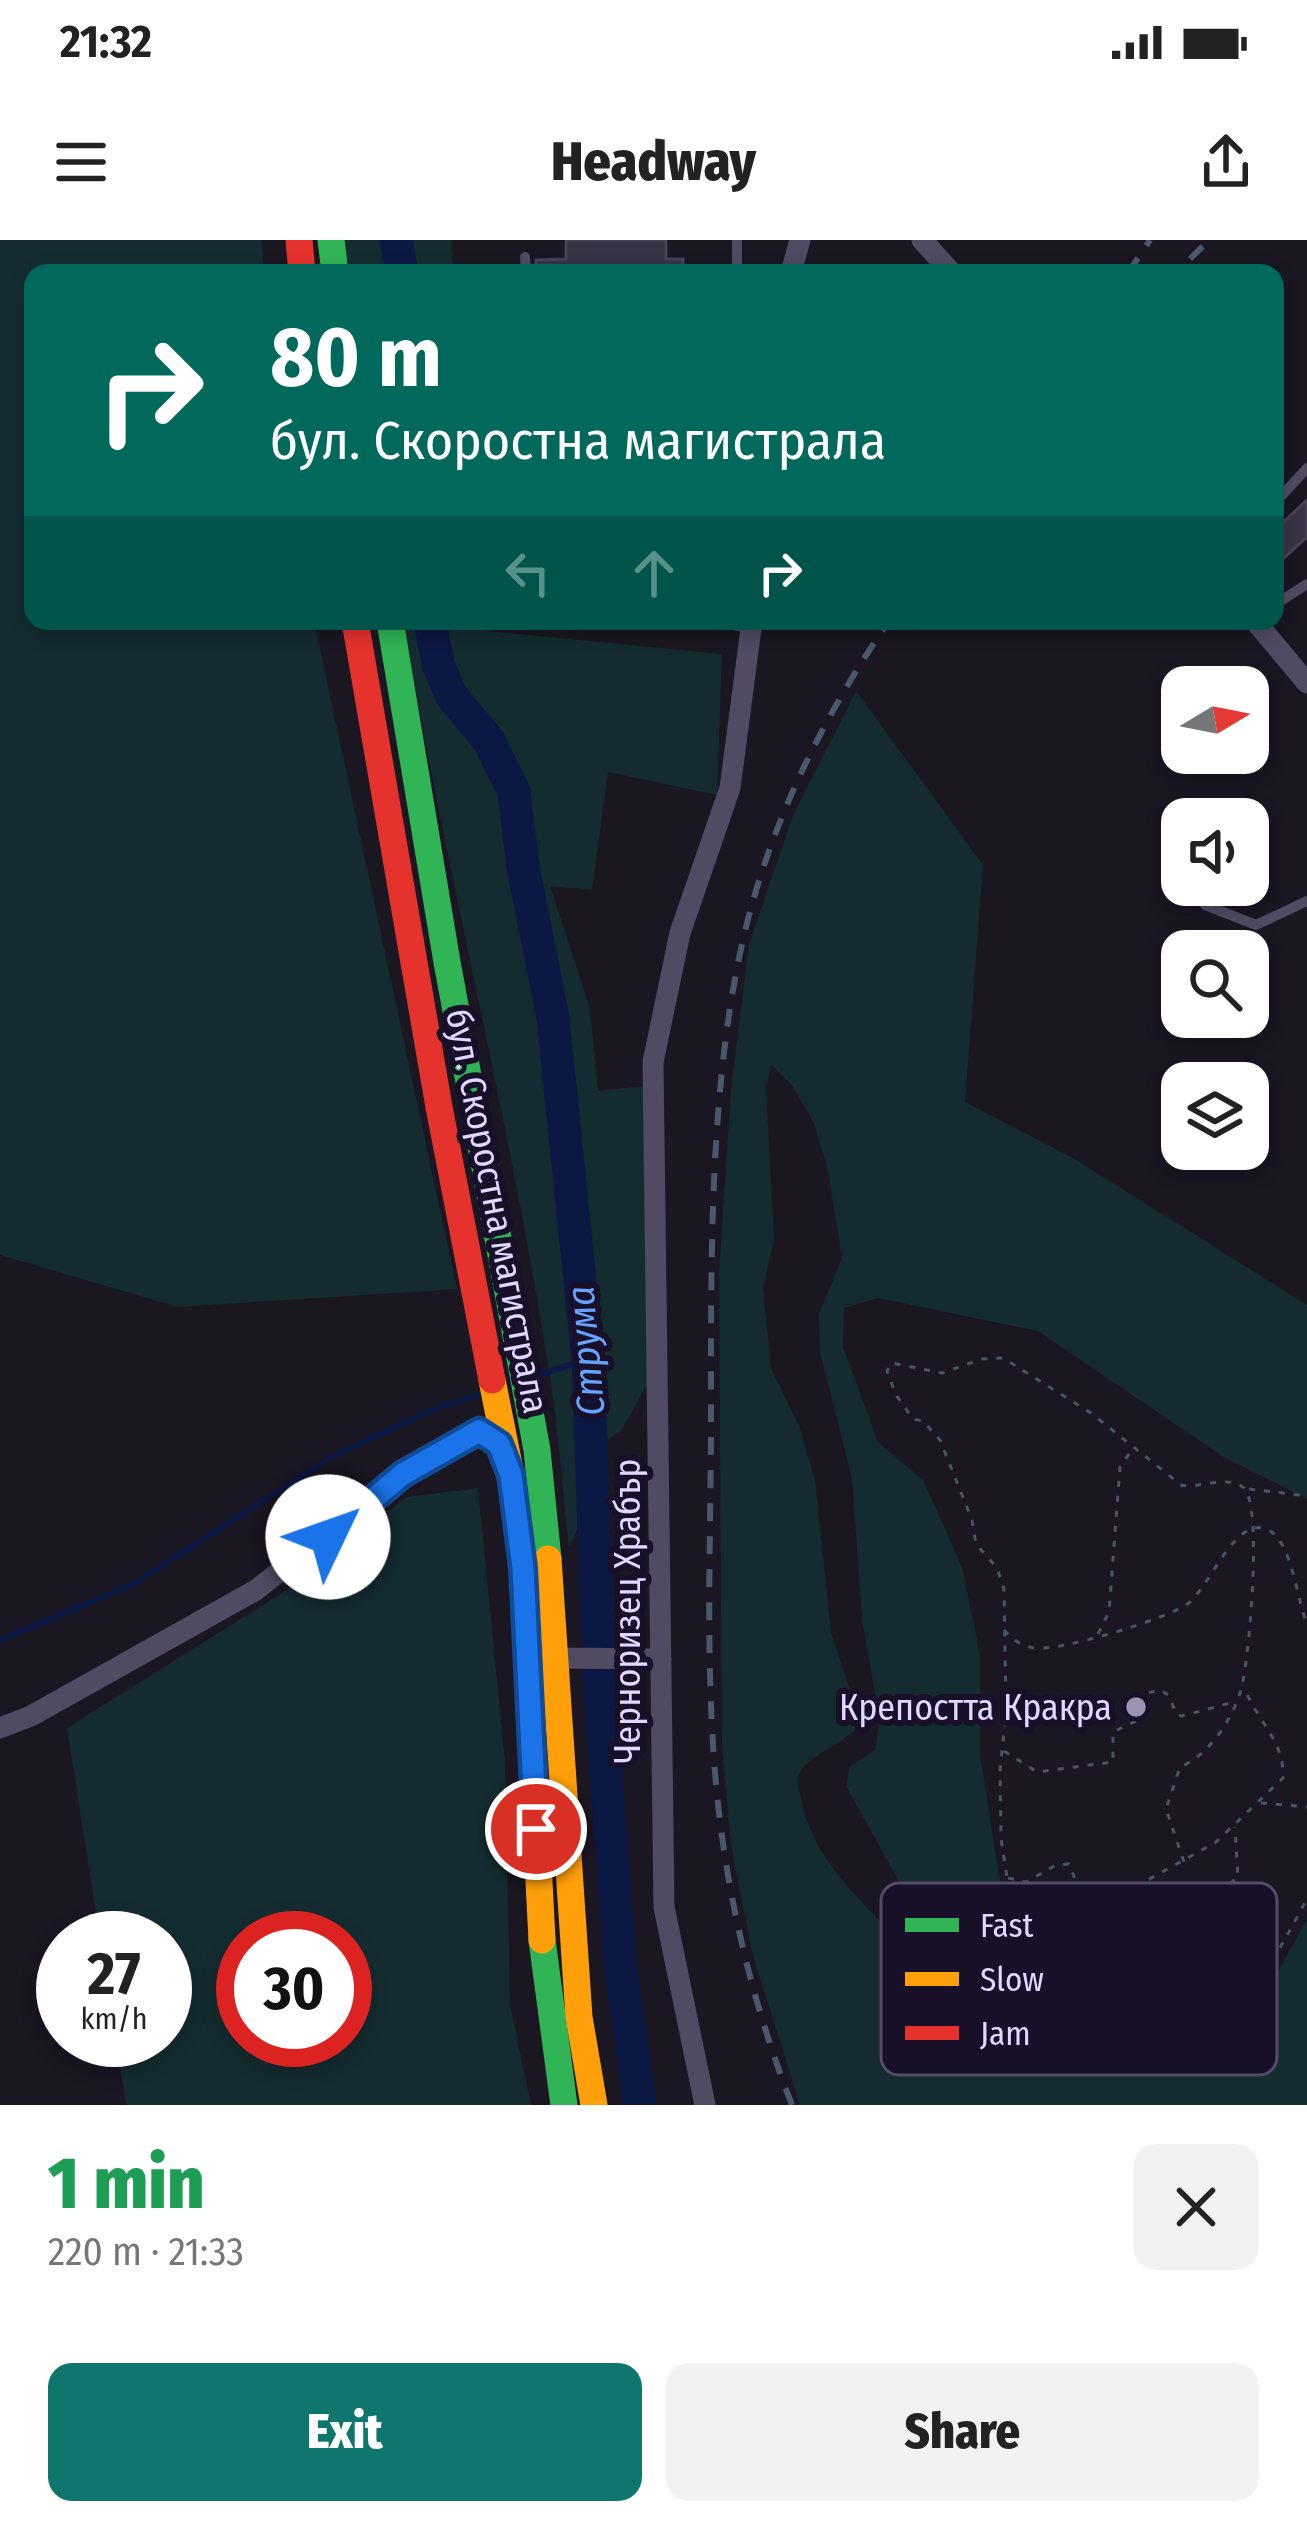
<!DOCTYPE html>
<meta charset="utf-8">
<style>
body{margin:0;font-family:"Fira Sans Condensed",sans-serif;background:#f2f2f2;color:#222;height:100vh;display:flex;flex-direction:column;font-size:45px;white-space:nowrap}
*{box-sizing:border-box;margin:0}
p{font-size:39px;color:#767676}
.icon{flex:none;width:66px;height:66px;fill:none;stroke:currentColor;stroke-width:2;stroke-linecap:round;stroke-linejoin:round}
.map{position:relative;height:1865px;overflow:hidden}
.panel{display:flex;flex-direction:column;background:#fff;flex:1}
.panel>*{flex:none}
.banner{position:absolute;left:24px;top:24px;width:1260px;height:366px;border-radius:24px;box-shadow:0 6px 18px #0003;background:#00695c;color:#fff;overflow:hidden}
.needle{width:78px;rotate:80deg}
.controls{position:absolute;left:1161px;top:426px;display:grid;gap:24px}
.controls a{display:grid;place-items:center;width:108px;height:108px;border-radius:24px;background:#fff;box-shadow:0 6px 18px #0003;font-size:60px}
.speed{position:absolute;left:36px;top:1671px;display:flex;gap:24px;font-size:60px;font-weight:700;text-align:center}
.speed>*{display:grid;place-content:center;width:156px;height:156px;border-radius:50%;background:#fff;box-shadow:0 6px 18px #0003;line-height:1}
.speed small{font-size:30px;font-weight:400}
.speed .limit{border:18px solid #d22;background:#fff;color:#111}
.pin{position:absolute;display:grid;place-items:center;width:102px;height:102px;color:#fff;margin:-51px;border:6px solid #fff;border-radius:50%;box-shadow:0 3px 12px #0007}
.me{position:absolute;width:132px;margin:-66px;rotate:48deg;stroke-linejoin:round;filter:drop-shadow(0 0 9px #0008)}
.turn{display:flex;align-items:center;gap:42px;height:252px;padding:0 48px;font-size:54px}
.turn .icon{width:156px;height:156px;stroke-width:2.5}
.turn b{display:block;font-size:84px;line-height:102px}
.lanes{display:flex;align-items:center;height:114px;padding:0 48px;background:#0003;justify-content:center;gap:60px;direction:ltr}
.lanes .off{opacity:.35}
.round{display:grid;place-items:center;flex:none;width:126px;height:126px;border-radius:24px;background:#f2f2f2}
.head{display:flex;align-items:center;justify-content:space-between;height:204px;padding:0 48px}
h1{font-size:72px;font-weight:800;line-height:90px;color:#1e9e55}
.action{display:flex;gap:24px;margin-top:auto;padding:24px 48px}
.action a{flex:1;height:138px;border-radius:24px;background:#0f766e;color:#fff;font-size:48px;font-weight:800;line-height:138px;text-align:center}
.action a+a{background:#f2f2f2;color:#222}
.status{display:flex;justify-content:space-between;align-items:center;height:84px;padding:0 60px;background:#fff;direction:ltr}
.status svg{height:33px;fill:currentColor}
header{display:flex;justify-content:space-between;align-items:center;height:156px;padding:0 48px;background:#fff;font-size:54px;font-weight:800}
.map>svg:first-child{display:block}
.green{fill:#142c30;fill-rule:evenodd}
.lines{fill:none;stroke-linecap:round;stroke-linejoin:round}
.stream{stroke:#0c1844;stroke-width:6}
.river{stroke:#0c1844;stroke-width:33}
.building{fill:#393444;stroke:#474156;stroke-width:3}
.path{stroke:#4a5463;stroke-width:3;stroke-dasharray:6 9;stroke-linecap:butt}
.lane{stroke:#504b63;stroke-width:10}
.street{stroke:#504b63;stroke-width:21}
.fast{stroke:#30b455;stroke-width:27}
.slow{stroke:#ff9f0a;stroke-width:27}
.jam{stroke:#e5322d;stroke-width:27}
.rail{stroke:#49586d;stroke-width:6;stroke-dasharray:18 15;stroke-linecap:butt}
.route-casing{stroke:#114b97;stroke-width:30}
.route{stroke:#1a73e8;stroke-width:21}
.poi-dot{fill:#9c94b2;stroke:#181028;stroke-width:4.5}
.labels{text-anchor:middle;stroke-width:12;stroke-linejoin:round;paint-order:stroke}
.street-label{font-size:36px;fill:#e2d8ff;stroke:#181028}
.poi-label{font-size:36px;fill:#e2d8ff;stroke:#181028;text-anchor:end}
.water-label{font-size:39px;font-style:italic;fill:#66a3fe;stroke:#181028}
.key{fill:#181028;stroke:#554c68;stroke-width:3}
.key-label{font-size:33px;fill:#e2d8ff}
</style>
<div class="status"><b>21:32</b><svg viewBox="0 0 49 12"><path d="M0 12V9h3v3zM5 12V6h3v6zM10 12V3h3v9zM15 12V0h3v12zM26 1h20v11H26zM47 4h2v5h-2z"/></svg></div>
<header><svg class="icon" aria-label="menu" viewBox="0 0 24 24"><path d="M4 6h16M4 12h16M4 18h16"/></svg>Headway<svg class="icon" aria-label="share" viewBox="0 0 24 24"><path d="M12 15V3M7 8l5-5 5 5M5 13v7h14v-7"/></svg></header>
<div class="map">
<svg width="1307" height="1865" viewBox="0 0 1307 1865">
<rect width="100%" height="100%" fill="#1a1622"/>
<g class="green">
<polygon points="0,0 262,0 264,33 33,33 33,381 314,381 457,1049 178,1067 0,1015"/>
<polygon points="343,0 451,0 453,33 347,33"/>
<path d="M403,381H475L477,390L722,414L717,555L608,532L592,650L550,646L590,769L598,851L643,846L648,1143L621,1191L579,1217L581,1281L569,1308C563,1253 559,1198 551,1144C512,888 447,636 403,381Z"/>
<path d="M856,451L983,625L965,862L1073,918L1307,1065V1259L1222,1216L1038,1091L878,1058L844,1068L843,1107L878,1202L923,1240L962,1327L980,1415V1514L1002,1656L1038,1698L1102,1803L1119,1818L1153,1832L1172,1830L1223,1807L1262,1760L1307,1679V1865H800L752,1712L731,1605L722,1507L719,1033L731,850L749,704L793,575ZM771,825L791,844L814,883L828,931L842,1018L819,1074L820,1112L852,1238L862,1380L880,1480L875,1510L850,1526L846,1546L911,1663L913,1699L897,1698C855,1655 811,1617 800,1554C798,1544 796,1537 803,1528C811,1517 842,1502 855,1490L853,1459L831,1393L815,1240L799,1186L771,1128L763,1048L774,999L766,849Z"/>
<path d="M478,1248L505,1522L510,1764L531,1865H126L116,1800H165V1698H100L67,1488L285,1351L407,1257ZM345,1698V1800H243V1698Z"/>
</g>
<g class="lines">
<g class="stream">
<polyline points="541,1134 588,1119"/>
<polyline points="0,1400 133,1344 333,1216 436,1168 480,1154"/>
</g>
<g class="river">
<polyline points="396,0 402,33"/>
<polyline points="430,381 438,424 451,455 489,501 514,552 523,627 553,778 588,1119 599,1437 620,1721 640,1865"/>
</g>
</g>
<g class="building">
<polygon points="566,0 666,0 666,19 683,19 683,33 536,33 536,20 566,19"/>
<polygon points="1307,260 1307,297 1275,326 1275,290"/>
</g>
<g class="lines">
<g class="path">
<polyline points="1249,1249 1307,1256"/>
<path d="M1004,1390C1013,1400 1021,1406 1035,1408C1062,1411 1162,1380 1186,1365C1209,1351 1236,1270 1270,1291C1292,1304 1297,1360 1307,1384"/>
<polyline points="1098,1394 1109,1372 1120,1227 1134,1207"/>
<polyline points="1004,1511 1037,1532 1113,1522 1113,1492 1136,1481 1133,1463 1138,1455 1161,1450 1168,1455 1177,1475 1182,1476 1234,1462"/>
<polyline points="1261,1563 1307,1567"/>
<path d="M1184,1622L1166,1569L1180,1527C1209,1515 1232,1480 1241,1450C1249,1422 1263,1265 1244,1248C1228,1234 1200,1249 1181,1245L1091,1173L1003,1118L982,1119L942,1133L892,1123L887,1131L896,1155L913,1179L923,1181L940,1200L972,1280L976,1304L997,1328L1004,1349L1006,1473L1000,1530L1001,1598L1007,1638L1015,1656L1048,1696L1109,1797C1203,1865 1271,1724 1307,1659"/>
<path d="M1008,1638L1026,1642L1056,1625L1069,1624L1094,1686L1108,1696L1117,1661L1128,1651L1216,1602L1283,1538C1285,1501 1256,1480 1244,1447"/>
<polyline points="1108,1698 1112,1719 1135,1756"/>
<polyline points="1216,1776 1240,1733 1215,1659 1219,1650 1238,1638 1235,1587"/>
</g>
<g class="lane">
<polyline points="737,0 737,33"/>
<polyline points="525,17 526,33"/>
<polyline points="1275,263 1307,228"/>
<polyline points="1275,361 1279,362 1307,344"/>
<polyline points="712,381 750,388"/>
<polyline points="1205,665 1256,685 1307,661"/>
</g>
<g class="street">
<polyline points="922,0 952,33"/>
<polyline points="791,33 800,0"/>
<polyline points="1255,381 1307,443"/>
<polyline points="557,1418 661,1419"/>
<polyline points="0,1488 31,1476 256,1350 403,1234 479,1191"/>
<polyline points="705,1865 664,1667 653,822 680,693 730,548 752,381"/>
</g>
<g class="fast">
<polyline points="331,0 335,33"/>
<polyline points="390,381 447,722 537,1210 548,1319"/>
<polyline points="542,1700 564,1865"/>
</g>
<g class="slow">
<polyline points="492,1140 511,1235 523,1328 542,1700"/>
<polyline points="548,1319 579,1777 594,1865"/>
</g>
<g class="jam">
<polyline points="299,0 302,33"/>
<polyline points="355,381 439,867 492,1140"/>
</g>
<g class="rail">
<polyline points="1190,19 1209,0"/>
<polyline points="1128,33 1150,0"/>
<path d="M792,1865C747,1750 720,1627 713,1504C706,1396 711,1286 711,1178C711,1029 709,855 741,709C766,592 821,479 889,381"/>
</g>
</g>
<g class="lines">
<defs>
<polyline id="route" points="328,1297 403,1234 479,1191 499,1204 511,1235 523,1328 536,1589"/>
</defs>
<use href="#route" class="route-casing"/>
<use href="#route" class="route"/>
</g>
<circle class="poi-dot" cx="1136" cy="1467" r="12"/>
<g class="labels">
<g class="street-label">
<text transform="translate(498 971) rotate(79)" y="13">бул. Скоростна магистрала</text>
<text transform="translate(627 1371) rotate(-90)" y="13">Черноризец Храбър</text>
</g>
<g class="poi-label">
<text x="1112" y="1480">Крепостта Кракра</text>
</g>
<g class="water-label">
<text transform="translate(585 1111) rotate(-95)" y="14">Струма</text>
</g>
</g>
<rect x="881" y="1643" width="396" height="192" rx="18" class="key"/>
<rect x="905" y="1678" width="54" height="14" fill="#30b455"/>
<rect x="905" y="1732" width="54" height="14" fill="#ff9f0a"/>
<rect x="905" y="1786" width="54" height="14" fill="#e5322d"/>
<g class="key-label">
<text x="980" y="1697">Fast</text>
<text x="980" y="1751">Slow</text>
<text x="980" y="1805">Jam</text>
</g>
</svg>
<div class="controls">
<a><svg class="needle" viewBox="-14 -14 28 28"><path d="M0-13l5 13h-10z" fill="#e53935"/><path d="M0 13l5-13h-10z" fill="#767676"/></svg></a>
<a><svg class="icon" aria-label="sound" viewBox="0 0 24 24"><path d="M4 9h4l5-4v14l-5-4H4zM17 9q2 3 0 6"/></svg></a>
<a><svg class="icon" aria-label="search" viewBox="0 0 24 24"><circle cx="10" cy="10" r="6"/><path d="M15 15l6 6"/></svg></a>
<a><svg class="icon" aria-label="layers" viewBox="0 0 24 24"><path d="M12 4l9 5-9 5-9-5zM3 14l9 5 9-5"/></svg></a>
</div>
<div class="speed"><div>27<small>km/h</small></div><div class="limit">30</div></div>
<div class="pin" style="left:536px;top:1589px;background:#d93025"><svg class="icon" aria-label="arrive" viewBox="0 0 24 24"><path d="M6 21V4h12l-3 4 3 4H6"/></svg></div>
<svg class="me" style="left:328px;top:1297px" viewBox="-20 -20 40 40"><circle r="19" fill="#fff"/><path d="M0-13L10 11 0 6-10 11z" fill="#1a73e8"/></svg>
<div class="banner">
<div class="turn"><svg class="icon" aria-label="right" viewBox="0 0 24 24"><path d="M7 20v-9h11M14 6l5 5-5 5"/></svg><div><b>80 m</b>бул. Скоростна магистрала</div></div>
<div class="lanes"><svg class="icon off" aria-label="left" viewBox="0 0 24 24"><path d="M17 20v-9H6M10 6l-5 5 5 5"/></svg><svg class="icon off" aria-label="ahead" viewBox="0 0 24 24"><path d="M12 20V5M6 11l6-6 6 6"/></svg><svg class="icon" aria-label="right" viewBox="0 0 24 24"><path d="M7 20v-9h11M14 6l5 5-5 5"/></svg></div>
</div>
</div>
<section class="panel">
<div class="head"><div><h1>1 min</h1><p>220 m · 21:33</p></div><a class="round"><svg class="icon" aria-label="close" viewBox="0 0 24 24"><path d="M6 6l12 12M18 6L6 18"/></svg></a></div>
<div class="action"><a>Exit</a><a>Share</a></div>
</section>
